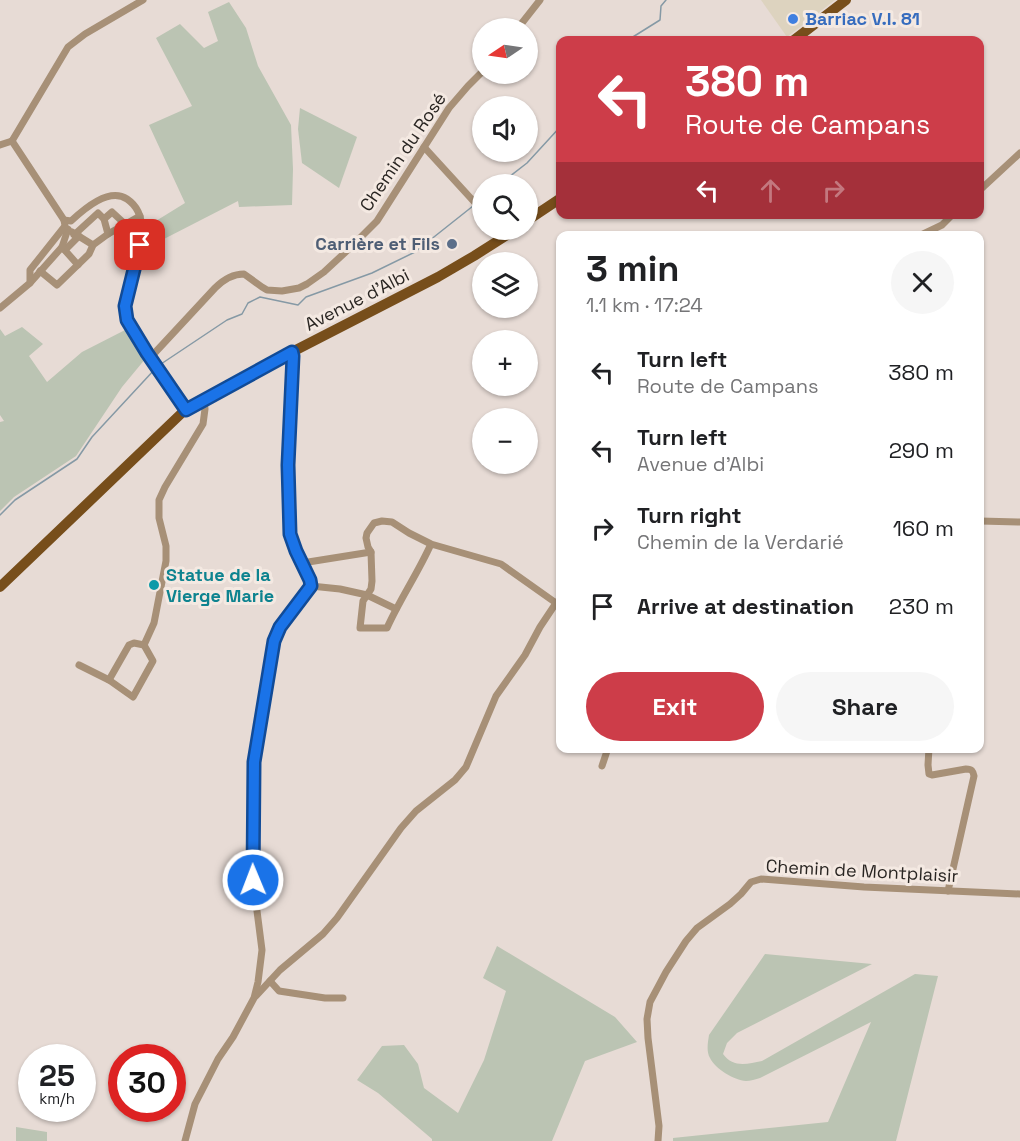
<!DOCTYPE html>
<meta charset="utf-8">
<style>
body{margin:0;font-family:"Space Grotesk",sans-serif;background:#f6f6f6;color:#202124;height:100vh;display:flex;flex-direction:column;font-size:22px;white-space:nowrap}
*{box-sizing:border-box;margin:0}
p{font-size:20px;color:#757577}
.icon{flex:none;width:33px;height:33px;fill:none;stroke:currentColor;stroke-width:2;stroke-linecap:round;stroke-linejoin:round}
.map{position:relative;flex:1;overflow:hidden}
.side{position:absolute;left:556px;top:231px;width:428px;height:522px;display:flex;flex-direction:column;background:#fff;border-radius:12px;box-shadow:0 2px 4px #0004}
.side>*{flex:none}
.hud{position:absolute;left:556px;top:36px;width:428px;height:183px;border-radius:12px;box-shadow:0 2px 4px #0004;background:#cd3d49;color:#fff;overflow:hidden}
.needle{width:39px;rotate:257deg}
.tools{position:absolute;left:472px;top:18px;display:grid;gap:12px}
.tools a{display:grid;place-items:center;width:66px;height:66px;border-radius:50%;background:#fff;box-shadow:0 2px 4px #0004;font-size:30px}
.speed{position:absolute;left:18px;top:1044px;display:flex;gap:12px;font-size:30px;font-weight:700;text-align:center}
.speed>*{display:grid;place-content:center;width:78px;height:78px;border-radius:50%;background:#fff;box-shadow:0 2px 4px #0004;line-height:1}
.speed small{font-size:15px;font-weight:400}
.speed .limit{border:9px solid #d22;background:#fff;color:#111}
.pin{position:absolute;display:grid;place-items:center;width:51px;height:51px;color:#fff;margin:-26px;border-radius:12px;box-shadow:0 3px 9px #0006}
.me{position:absolute;width:66px;margin:-33px;rotate:359deg;stroke-linejoin:round;filter:drop-shadow(0 0 4px #0008)}
.turn{display:flex;align-items:center;gap:21px;height:126px;padding:0 30px;font-size:27px}
.turn .icon{width:78px;height:78px;stroke-width:2.5}
.turn b{display:block;font-size:42px;line-height:51px}
.lanes{display:flex;align-items:center;height:57px;padding:0 30px;background:#0003;justify-content:center;gap:30px;direction:ltr}
.lanes .off{opacity:.35}
.round{display:grid;place-items:center;flex:none;width:63px;height:63px;border-radius:32px;background:#f6f6f6}
.head{display:flex;align-items:center;justify-content:space-between;height:102px;padding:0 30px}
h1{font-size:36px;font-weight:800;line-height:45px}
.action{display:flex;gap:12px;margin-top:auto;padding:12px 30px}
.action a{flex:1;height:69px;border-radius:36px;background:#cd3d49;color:#fff;font-size:24px;font-weight:800;line-height:69px;text-align:center}
.action a+a{background:#f6f6f6;color:#202124}
ul{padding:0;list-style:none}
li{display:flex;align-items:center;gap:18px;height:78px;padding:0 30px}
li div{flex:1}
li b{display:block;font-size:22px}
li em{font-style:normal}
.map>svg:first-child{display:block}
.commercial{fill:#ddd3bf}
.green{fill:#bbc4b3}
.lines{fill:none;stroke-linecap:round;stroke-linejoin:round}
.stream{stroke:#8599a5;stroke-width:1.5}
.street{stroke:#a79077;stroke-width:7}
.primary{stroke:#774e1b;stroke-width:10}
.route-casing{stroke:#114b97;stroke-width:15}
.route{stroke:#1a73e8;stroke-width:10}
.shop-dot{fill:#3f7fe0;stroke:#f4e9e2;stroke-width:2}
.service-dot{fill:#5c6f8a;stroke:#f4e9e2;stroke-width:2}
.culture-dot{fill:#0f9aa8;stroke:#f4e9e2;stroke-width:2}
.labels{text-anchor:middle;stroke-width:6;stroke-linejoin:round;paint-order:stroke}
.shop-label{font-size:18px;font-weight:bold;fill:#366cbe;stroke:#f4e9e2;text-anchor:start}
.street-label{font-size:18px;fill:#292522;stroke:#f4e9e2}
.service-label{font-size:18px;font-weight:bold;fill:#4e5e75;stroke:#f4e9e2;text-anchor:end}
.culture-label{font-size:18px;font-weight:bold;fill:#0d838f;stroke:#f4e9e2;text-anchor:start}
</style>
<div class="map">
<svg width="1020" height="1141" viewBox="0 0 1020 1141">
<rect width="100%" height="100%" fill="#e7dbd5"/>
<polygon class="commercial" points="761,0 835,0 787,37"/>
<g class="green">
<polygon points="229,2 246,28 258,66 291,125 293,169 292,205 239,207 238,201 162,240 151,224 185,203 149,125 192,106 156,38 180,24 204,48 218,41 208,12"/>
<polygon points="300,108 357,137 339,188 302,163 298,129"/>
<polygon points="22,327 43,344 29,356 47,382 82,352 127,329 146,358 122,387 76,456 14,497 0,511 0,422 4,421 0,415 0,329 5,336"/>
<polygon points="497,946 615,1017 637,1042 585,1061 552,1141 432,1141 432,1139 378,1093 357,1080 382,1046 404,1045 418,1064 424,1088 458,1113 484,1060 506,991 483,978"/>
<path d="M765,954L872,964L737,1033L727,1043L723,1054C733,1068 747,1064 762,1061L915,974L938,976L896,1141H673V1138L828,1122L871,1022L760,1078C756,1079 750,1081 746,1081C734,1080 715,1069 710,1058C706,1051 708,1042 709,1035Z"/>
<polygon points="16,1127 47,1132 47,1141 16,1141"/>
</g>
<g class="lines">
<g class="stream">
<polyline points="628,40 660,20 661,6 666,0"/>
<polyline points="500,184 527,163 561,126"/>
<polyline points="477,203 483,198"/>
<polyline points="158,366 227,320 242,314 248,303 260,297 298,305 306,297 372,273 415,252 473,206"/>
<polyline points="0,515 15,500 77,459 92,437 155,369"/>
</g>
<g class="street">
<polyline points="518,28 540,0"/>
<path d="M12,141L64,220L71,221C84,209 109,187 127,199C164,224 118,285 126,317C128,327 136,336 142,345C156,367 171,388 186,409"/>
<polyline points="12,141 68,47 85,34 143,0"/>
<polyline points="0,145 12,141"/>
<polyline points="424,147 477,205 483,210"/>
<polyline points="980,190 1020,153"/>
<polyline points="104,219 112,212 125,224"/>
<polyline points="72,232 93,245"/>
<polyline points="74,235 98,213 104,219 108,234"/>
<polyline points="919,236 942,225 953,214"/>
<polyline points="62,247 78,265"/>
<polyline points="65,250 79,236"/>
<polyline points="40,271 57,285 89,254 93,245 108,234 140,216"/>
<polyline points="30,283 62,247 68,229"/>
<polyline points="0,308 30,283 30,270 65,226 64,220"/>
<path d="M150,358L215,288C223,280 233,274 244,274L262,287L267,290L282,291L299,288L307,284L324,272L351,247L377,221L449,108L468,86L483,71"/>
<polyline points="980,521 1020,522"/>
<path d="M431,544C418,573 400,599 387,628H360L363,601L371,589L372,581L371,552L368,547L366,538L367,533L374,523L382,521L392,522L409,533L431,544L501,564L556,603"/>
<polyline points="302,563 371,552"/>
<polyline points="311,586 340,589 367,595 396,609"/>
<polyline points="144,645 154,623 166,561 166,546 159,518 159,500 165,487 203,424 205,409 204,400"/>
<polyline points="79,665 109,680 133,697 153,661 144,645"/>
<polyline points="109,680 129,645 134,643 144,645"/>
<path d="M929,748L928,765L929,774L932,775L966,769C972,769 973,771 974,776L948,891"/>
<polyline points="602,766 608,748"/>
<polyline points="270,981 279,991 325,998 343,998"/>
<polyline points="256,996 280,970 323,934 337,918 401,828 416,811 455,780 466,767 496,696 525,655 540,627 556,603 561,599"/>
<polyline points="185,1141 195,1104 218,1059 233,1037 254,998 258,982 262,950 252,872 253,762 276,634 298,603 311,586 311,580 296,551 290,534 288,465 293,356 292,352"/>
<polyline points="658,1141 659,1126 648,1038 647,1019 650,1002 666,972 686,941 697,928 730,904 741,894 751,882 761,879 864,887 1020,894"/>
</g>
<g class="primary">
<polyline points="794,40 846,0"/>
<polyline points="528,220 561,198"/>
<polyline points="0,587 186,409 292,352 438,277 474,256 515,230"/>
</g>
</g>
<g class="lines">
<defs>
<polyline id="route" points="140,245 125,306 127,320 147,353 186,410 292,352 293,356 288,465 290,534 296,551 310,580 311,586 280,627 274,641 254,762 253,880"/>
</defs>
<use href="#route" class="route-casing"/>
<use href="#route" class="route"/>
</g>
<circle class="shop-dot" cx="793" cy="19" r="6"/>
<circle class="service-dot" cx="452" cy="244" r="6"/>
<circle class="culture-dot" cx="154" cy="585" r="6"/>
<g class="labels">
<g class="shop-label">
<text x="805" y="25">Barriac V.I. 81</text>
</g>
<g class="street-label">
<text transform="translate(403 152) rotate(-56)" y="6">Chemin du Rosé</text>
<text transform="translate(357 300) rotate(-27)" y="6">Avenue d'Albi</text>
<text transform="translate(862 871) rotate(3)" y="6">Chemin de Montplaisir</text>
</g>
<g class="service-label">
<text x="440" y="250">Carrière et Fils</text>
</g>
<g class="culture-label">
<text x="166" y="581">Statue de la<tspan x="166" dy="21">Vierge Marie</tspan></text>
</g>
</g>
</svg>
<div class="tools">
<a><svg class="needle" viewBox="-14 -14 28 28"><path d="M0-13l5 13h-10z" fill="#e53935"/><path d="M0 13l5-13h-10z" fill="#757577"/></svg></a>
<a><svg class="icon" aria-label="sound" viewBox="0 0 24 24"><path d="M4 9h4l5-4v14l-5-4H4zM17 9q2 3 0 6"/></svg></a>
<a><svg class="icon" aria-label="search" viewBox="0 0 24 24"><circle cx="10" cy="10" r="6"/><path d="M15 15l6 6"/></svg></a>
<a><svg class="icon" aria-label="layers" viewBox="0 0 24 24"><path d="M12 4l9 5-9 5-9-5zM3 14l9 5 9-5"/></svg></a>
<a>+</a>
<a>−</a>
</div>
<div class="speed"><div>25<small>km/h</small></div><div class="limit">30</div></div>
<div class="pin" style="left:140px;top:245px;background:#d93025"><svg class="icon" aria-label="arrive" viewBox="0 0 24 24"><path d="M6 21V4h12l-3 4 3 4H6"/></svg></div>
<svg class="me" style="left:253px;top:880px" viewBox="-20 -20 40 40"><circle r="17" fill="#1a73e8" stroke="#fff" stroke-width="3"/><path d="M0-11L8 9 0 5-8 9z" fill="#fff"/></svg>
<div class="hud">
<div class="turn"><svg class="icon" aria-label="left" viewBox="0 0 24 24"><path d="M17 20v-9H6M10 6l-5 5 5 5"/></svg><div><b>380 m</b>Route de Campans</div></div>
<div class="lanes"><svg class="icon" aria-label="left" viewBox="0 0 24 24"><path d="M17 20v-9H6M10 6l-5 5 5 5"/></svg><svg class="icon off" aria-label="ahead" viewBox="0 0 24 24"><path d="M12 20V5M6 11l6-6 6 6"/></svg><svg class="icon off" aria-label="right" viewBox="0 0 24 24"><path d="M7 20v-9h11M14 6l5 5-5 5"/></svg></div>
</div>
<section class="side">
<div class="head"><div><h1>3 min</h1><p>1.1 km · 17:24</p></div><a class="round"><svg class="icon" aria-label="close" viewBox="0 0 24 24"><path d="M6 6l12 12M18 6L6 18"/></svg></a></div>
<ul>
<li><svg class="icon" aria-label="left" viewBox="0 0 24 24"><path d="M17 20v-9H6M10 6l-5 5 5 5"/></svg><div><b>Turn left</b><p>Route de Campans</p></div><em>380 m</em></li>
<li><svg class="icon" aria-label="left" viewBox="0 0 24 24"><path d="M17 20v-9H6M10 6l-5 5 5 5"/></svg><div><b>Turn left</b><p>Avenue d'Albi</p></div><em>290 m</em></li>
<li><svg class="icon" aria-label="right" viewBox="0 0 24 24"><path d="M7 20v-9h11M14 6l5 5-5 5"/></svg><div><b>Turn right</b><p>Chemin de la Verdarié</p></div><em>160 m</em></li>
<li><svg class="icon" aria-label="arrive" viewBox="0 0 24 24"><path d="M6 21V4h12l-3 4 3 4H6"/></svg><div><b>Arrive at destination</b></div><em>230 m</em></li>
</ul>
<div class="action"><a>Exit</a><a>Share</a></div>
</section>
</div>
